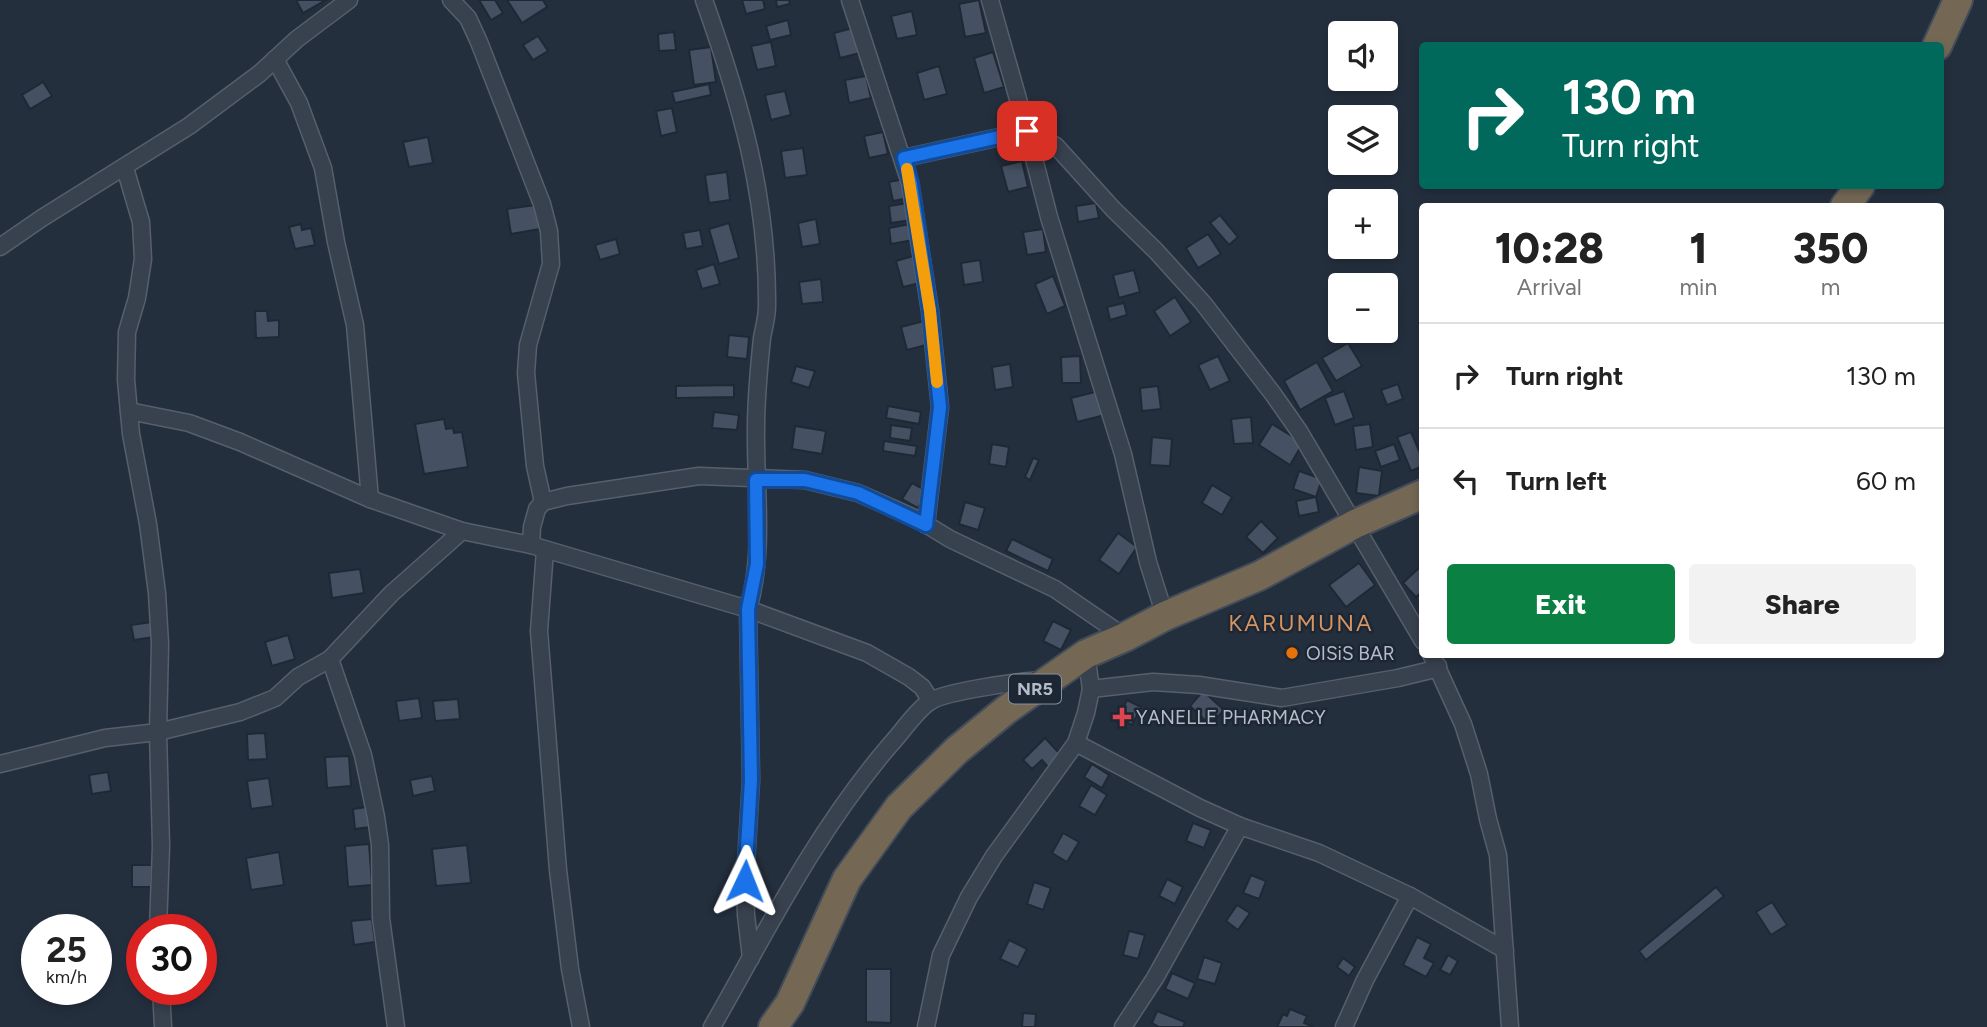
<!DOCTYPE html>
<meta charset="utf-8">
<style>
body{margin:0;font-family:Figtree,sans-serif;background:#f2f2f2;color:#222;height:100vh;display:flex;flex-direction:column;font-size:26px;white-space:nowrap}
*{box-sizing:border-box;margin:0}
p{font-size:23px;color:#767676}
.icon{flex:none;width:38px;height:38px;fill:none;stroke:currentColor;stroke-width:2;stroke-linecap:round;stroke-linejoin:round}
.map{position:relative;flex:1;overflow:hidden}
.sheet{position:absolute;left:1419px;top:203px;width:525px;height:455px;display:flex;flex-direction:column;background:#fff;border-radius:7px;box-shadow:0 4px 10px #0003}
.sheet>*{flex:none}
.hud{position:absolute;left:1419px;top:42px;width:525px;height:147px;border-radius:7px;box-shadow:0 4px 10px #0003;background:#00695c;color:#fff;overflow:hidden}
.tools{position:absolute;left:1328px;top:21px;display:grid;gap:14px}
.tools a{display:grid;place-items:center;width:70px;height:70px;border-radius:7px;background:#fff;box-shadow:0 4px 10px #0003;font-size:35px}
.speed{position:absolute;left:21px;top:914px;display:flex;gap:14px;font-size:35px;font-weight:700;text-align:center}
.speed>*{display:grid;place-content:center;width:91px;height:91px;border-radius:50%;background:#fff;box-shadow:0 4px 10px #0003;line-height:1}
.speed small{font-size:18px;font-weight:400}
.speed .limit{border:10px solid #d22;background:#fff;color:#111}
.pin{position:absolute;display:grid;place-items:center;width:60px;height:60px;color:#fff;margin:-30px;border-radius:14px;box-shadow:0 4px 10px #0006}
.me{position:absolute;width:77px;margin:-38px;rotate:2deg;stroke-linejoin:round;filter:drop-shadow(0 0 5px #0008)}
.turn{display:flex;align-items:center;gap:24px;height:147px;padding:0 28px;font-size:32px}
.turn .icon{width:91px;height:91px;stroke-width:2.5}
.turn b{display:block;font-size:49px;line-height:60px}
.eta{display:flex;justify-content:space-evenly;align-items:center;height:119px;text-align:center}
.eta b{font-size:42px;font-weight:800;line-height:49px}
.cta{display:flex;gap:14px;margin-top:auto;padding:14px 28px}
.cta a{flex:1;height:80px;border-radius:7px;background:#0b8043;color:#fff;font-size:28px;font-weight:800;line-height:80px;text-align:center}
.cta a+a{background:#f2f2f2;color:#222}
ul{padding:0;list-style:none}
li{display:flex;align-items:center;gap:21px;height:105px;padding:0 28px;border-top:2px solid #e0e0e0}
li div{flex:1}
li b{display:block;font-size:26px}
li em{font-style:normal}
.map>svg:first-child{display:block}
.building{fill:#455162;stroke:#1f2835;stroke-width:2}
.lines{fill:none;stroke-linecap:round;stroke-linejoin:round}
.street-casing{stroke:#565f6c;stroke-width:19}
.highway-casing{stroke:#434c59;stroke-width:32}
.street{stroke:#38414e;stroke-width:16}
.highway{stroke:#746855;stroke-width:28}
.route-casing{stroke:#114b97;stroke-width:18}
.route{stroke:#1a73e8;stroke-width:12}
.slow{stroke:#f59e0b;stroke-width:12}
.food-dot{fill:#e8710a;stroke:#1d2633;stroke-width:2.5}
.health-dot{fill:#e0444e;stroke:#1d2633;stroke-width:2.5}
.labels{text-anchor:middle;stroke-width:5;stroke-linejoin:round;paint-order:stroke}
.shield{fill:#1d2633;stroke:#878f9c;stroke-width:2}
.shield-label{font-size:18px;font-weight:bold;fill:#b4bcc9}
.poi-label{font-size:19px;fill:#b4bcc9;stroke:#1d2633;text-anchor:start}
.quarter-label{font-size:23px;letter-spacing:2px;fill:#d59563;stroke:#1d2633}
</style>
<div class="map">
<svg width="1987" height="1027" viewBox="0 0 1987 1027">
<rect width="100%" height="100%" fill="#242f3e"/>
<g class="building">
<polygon points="296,0 326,0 303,13"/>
<polygon points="479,0 495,0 503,13 491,20"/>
<polygon points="507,0 543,0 547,7 522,23"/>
<polygon points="742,0 763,0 765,9 746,14"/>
<polygon points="776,0 789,0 790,4 777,7"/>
<polygon points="979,0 986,33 965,37 959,4"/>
<polygon points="912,11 917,35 897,39 891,16"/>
<polygon points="788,20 791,35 770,40 766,26"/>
<polygon points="853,28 860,53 840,58 834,33"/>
<polygon points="674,32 676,50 659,51 658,34"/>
<polygon points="538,36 548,51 533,60 523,45"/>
<polygon points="771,42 776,66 757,70 751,46"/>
<polygon points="711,47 716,82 694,85 689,50"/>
<polygon points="993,52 1004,87 984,93 974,58"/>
<polygon points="939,66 947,94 924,100 917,73"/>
<polygon points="866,76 871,98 849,103 845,80"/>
<polygon points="43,82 52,96 30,109 22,95"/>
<polygon points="709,84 711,95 675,103 672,92"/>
<polygon points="785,91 791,115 771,120 765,95"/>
<polygon points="672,108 677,132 661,136 656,111"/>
<polygon points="883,132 888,154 869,158 864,136"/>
<polygon points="428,137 433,163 409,167 403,142"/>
<polygon points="803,148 807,175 785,178 781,151"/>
<polygon points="1022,161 1028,187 1008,192 1001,166"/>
<polygon points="727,172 730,200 709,203 705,175"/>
<polygon points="905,179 909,198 893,201 889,182"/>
<polygon points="908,203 911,220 891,223 889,206"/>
<polygon points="1096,203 1099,218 1078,222 1076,206"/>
<polygon points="536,205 540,229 511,234 507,209"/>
<polygon points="1220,215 1238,237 1229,245 1210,223"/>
<polygon points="816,219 820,244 802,247 798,223"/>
<polygon points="729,223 739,258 719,264 709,229"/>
<polygon points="301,224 302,230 311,228 315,245 295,249 289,227"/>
<polygon points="910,224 913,240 891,244 889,228"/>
<polygon points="1043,229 1046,252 1027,255 1023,232"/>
<polygon points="700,230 703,246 686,249 683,233"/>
<polygon points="1208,234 1221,254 1198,268 1186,248"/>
<polygon points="616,239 620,254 600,260 595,245"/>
<polygon points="913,256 920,283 903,287 896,261"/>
<polygon points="980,260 983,282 964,285 961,263"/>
<polygon points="714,264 720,284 702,289 696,270"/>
<polygon points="1134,270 1140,292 1119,298 1113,275"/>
<polygon points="1365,275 1374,285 1354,285"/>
<polygon points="1053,276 1065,306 1047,314 1035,284"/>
<polygon points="821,279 823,302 802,304 799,282"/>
<polygon points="1175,297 1191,322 1170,336 1154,311"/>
<polygon points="1386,297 1396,307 1386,317"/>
<polygon points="1124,303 1127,315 1110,320 1107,307"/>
<polygon points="255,311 267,311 268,321 279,320 279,337 256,338"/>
<polygon points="924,321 930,344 907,350 901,327"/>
<polygon points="729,335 749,337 747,359 727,357"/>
<polygon points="1348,343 1362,366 1336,381 1322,358"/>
<polygon points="1080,356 1081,383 1062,383 1061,357"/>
<polygon points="1218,356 1230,381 1210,390 1198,365"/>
<polygon points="1317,362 1333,391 1300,410 1284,381"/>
<polygon points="1010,364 1013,387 995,390 992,367"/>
<polygon points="796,366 815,371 809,388 791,382"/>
<polygon points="1398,384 1403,399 1387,405 1381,390"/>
<polygon points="734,385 734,397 676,398 676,386"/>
<polygon points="1158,386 1161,409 1142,411 1140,388"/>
<polygon points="1099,391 1105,415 1077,422 1071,398"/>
<polygon points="1344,391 1354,418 1335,425 1325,398"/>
<polygon points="888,406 921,412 919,424 886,418"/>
<polygon points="714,412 739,415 737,430 712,428"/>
<polygon points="1251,417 1253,443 1234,444 1231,419"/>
<polygon points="444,419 446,429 453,428 454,433 462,432 468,467 424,474 415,424"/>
<polygon points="1272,424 1303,443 1290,465 1259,445"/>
<polygon points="1370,424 1373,447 1356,450 1353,426"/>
<polygon points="891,425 912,428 910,441 890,438"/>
<polygon points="795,426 826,431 822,454 792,449"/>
<polygon points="1411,432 1423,460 1423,466 1411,471 1397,437"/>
<polygon points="1152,437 1172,439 1170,466 1150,465"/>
<polygon points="884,441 917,446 915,456 883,451"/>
<polygon points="992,444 1009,447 1006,467 989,464"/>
<polygon points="1394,444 1400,460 1381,467 1375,451"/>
<polygon points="1033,458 1039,460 1030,480 1025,477"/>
<polygon points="1359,467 1382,471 1379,496 1356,493"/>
<polygon points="1299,471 1322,479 1316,497 1293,489"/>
<polygon points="912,483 927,491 918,508 902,499"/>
<polygon points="1212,485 1232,497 1222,515 1202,503"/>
<polygon points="1316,497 1319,512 1299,516 1296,501"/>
<polygon points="965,502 985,508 978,530 959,524"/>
<polygon points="1261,521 1278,538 1263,553 1246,537"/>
<polygon points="1118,533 1137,547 1119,574 1099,560"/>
<polygon points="1012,539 1053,559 1048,571 1006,551"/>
<polygon points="1359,563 1375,585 1346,607 1329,585"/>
<polygon points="1423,564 1423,591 1416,597 1403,583"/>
<polygon points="360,569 364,593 332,598 329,573"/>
<polygon points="1053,621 1071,630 1061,650 1043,641"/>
<polygon points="152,622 154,637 134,640 131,625"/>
<polygon points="288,635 295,659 272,666 265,642"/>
<polygon points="1203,691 1224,710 1210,725 1190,706"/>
<polygon points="419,698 422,718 399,721 396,701"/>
<polygon points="458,699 460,719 435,721 433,701"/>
<polygon points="1127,700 1141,707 1132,725 1118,718"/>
<polygon points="265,733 267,759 248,760 247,734"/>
<polygon points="1045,738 1061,755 1048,767 1042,760 1032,769 1023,760"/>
<polygon points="349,756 351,786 327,788 325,757"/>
<polygon points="1092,764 1109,775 1102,788 1084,777"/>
<polygon points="108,772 111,791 92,794 89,775"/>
<polygon points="432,776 435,791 413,796 410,780"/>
<polygon points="269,778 273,806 251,809 247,781"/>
<polygon points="1091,785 1107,795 1095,815 1079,806"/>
<polygon points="367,807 370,827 355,829 353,809"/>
<polygon points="1193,823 1211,830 1204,848 1186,841"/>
<polygon points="1063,833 1079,842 1067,862 1052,853"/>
<polygon points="369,844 372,885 348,887 345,846"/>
<polygon points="467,845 471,883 436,886 432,849"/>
<polygon points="279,852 284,885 251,890 246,858"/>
<polygon points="132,865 152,865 151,887 132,887"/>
<polygon points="1251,875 1266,881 1259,899 1243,893"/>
<polygon points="1167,879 1183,887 1175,904 1159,896"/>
<polygon points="1034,882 1051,888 1043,910 1027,904"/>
<polygon points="1716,887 1724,896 1646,960 1639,951"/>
<polygon points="1772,902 1787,925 1771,935 1756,912"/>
<polygon points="1237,905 1250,913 1238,930 1226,921"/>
<polygon points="372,919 375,942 354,945 351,921"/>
<polygon points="1129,931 1145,935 1138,959 1123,955"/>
<polygon points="1417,937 1431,944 1424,958 1434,963 1426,977 1403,965"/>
<polygon points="1009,940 1027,949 1018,967 1000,959"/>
<polygon points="1448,955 1458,961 1450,975 1440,970"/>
<polygon points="1204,957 1222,963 1215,984 1197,979"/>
<polygon points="1343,958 1355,967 1349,976 1337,967"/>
<polygon points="866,969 891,969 891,1023 866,1022"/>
<polygon points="1172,973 1195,983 1188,999 1165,989"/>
<polygon points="1290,1009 1307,1016 1304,1023 1314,1027 1277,1027 1283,1014 1287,1016"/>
<polygon points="1157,1011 1185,1022 1183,1027 1159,1027 1152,1023"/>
<polygon points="1023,1013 1036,1014 1035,1027 1022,1027"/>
</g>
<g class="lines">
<defs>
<g id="street">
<polyline points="451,0 468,18 479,42 542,204 549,231 551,264 528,345 526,373 535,466 543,502"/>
<path d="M704,0C740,101 768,197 767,306C767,317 764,327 762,338C759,367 756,399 756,428C755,487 765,552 748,609L751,780L745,881L746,915L751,958"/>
<polyline points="850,0 910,183 930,311 940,407 926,525"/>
<polyline points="990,0 1027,131 1049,217 1123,454 1148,562 1165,616"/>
<polyline points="275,59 299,103 323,168 336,242 355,325 370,499"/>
<polyline points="904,158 1027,131 1056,146 1113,209 1156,251 1203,303 1273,394 1299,431 1423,641"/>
<polyline points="125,168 141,222 143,259 137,298 127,332 126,380 131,434 148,524 157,593 160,644 158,732 161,846 158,929"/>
<polyline points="0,247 42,218 189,126 259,74 297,39 349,0"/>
<polyline points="129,411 189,423 240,442 370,499 462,531 531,545 748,609 867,653 909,677 922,687 931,701"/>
<polyline points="531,545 532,527 537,509 543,502 567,496 699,476 805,480 858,493 919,520 950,539 1055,589 1125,637"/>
<polyline points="545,550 539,631 558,870 570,969 581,1027"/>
<polyline points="1431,654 1463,724 1479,774 1488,819 1498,855 1510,1027"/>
<polyline points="330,659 363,755 376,817 380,845 381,918 396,1027"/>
<polyline points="1091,689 1153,682 1199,685 1282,698 1398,678 1431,670 1438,666"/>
<polyline points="1076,743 1200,808 1240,826 1319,853 1410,896 1365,980 1344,1027"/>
<polyline points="0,764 105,738 158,732 240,712 275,698 298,677 330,659 391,594 462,531"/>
<polyline points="1410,896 1505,950"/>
<polyline points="161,989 163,1027"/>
<path d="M712,1027C767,930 817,830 890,745C903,731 914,713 929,702C945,691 1022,681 1043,680"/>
<polyline points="926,1027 941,955 969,897 994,856 1076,743 1086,713 1091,689 1086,654"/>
<polyline points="1123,1027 1155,978 1240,826"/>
</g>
<g id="highway">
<polyline points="1937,46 1958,0"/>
<polyline points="1845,206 1860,186"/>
<polyline points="773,1027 790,1003 847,879 899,807 957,750 1006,710 1086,654 1125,637 1165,616 1259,576 1355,524 1423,494"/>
</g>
</defs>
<use href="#street" class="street-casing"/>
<use href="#highway" class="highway-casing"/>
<use href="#street" class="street"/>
<use href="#highway" class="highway"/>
</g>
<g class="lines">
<defs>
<polyline id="route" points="745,881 751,780 748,609 757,564 756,480 805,480 858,493 926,525 940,407 930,311 911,183 904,158 1027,131"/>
</defs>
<use href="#route" class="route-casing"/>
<use href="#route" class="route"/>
<polyline class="slow" points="907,169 930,311 937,382"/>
</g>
<circle class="food-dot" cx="1292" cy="653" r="7"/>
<path class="health-dot" d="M1118.5 706.5h7v7h7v7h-7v7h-7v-7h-7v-7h7z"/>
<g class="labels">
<rect class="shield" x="1009" y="674.5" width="52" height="29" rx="5"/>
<g class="shield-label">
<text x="1035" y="695">NR5</text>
</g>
<g class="poi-label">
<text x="1306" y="660">OISiS BAR</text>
<text x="1136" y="724">YANELLE PHARMACY</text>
</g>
<g class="quarter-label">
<text x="1301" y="631">KARUMUNA</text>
</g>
</g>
</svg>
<div class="tools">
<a><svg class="icon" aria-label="sound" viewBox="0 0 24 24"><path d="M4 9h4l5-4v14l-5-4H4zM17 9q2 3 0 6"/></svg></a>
<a><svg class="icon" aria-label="layers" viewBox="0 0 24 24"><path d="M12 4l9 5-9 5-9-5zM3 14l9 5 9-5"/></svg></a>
<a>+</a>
<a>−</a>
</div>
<div class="speed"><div>25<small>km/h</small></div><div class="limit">30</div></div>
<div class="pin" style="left:1027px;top:131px;background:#d93025"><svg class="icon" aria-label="arrive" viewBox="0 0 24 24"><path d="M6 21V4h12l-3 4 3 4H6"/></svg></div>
<svg class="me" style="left:745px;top:881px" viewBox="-20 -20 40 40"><path d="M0-17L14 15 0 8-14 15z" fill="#1a73e8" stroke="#fff" stroke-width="4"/></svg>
<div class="hud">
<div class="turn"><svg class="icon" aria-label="right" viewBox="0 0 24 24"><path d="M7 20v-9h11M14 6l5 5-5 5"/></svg><div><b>130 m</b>Turn right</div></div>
</div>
<section class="sheet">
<div class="eta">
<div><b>10:28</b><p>Arrival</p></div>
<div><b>1</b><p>min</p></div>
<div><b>350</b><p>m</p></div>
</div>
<ul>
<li><svg class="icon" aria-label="right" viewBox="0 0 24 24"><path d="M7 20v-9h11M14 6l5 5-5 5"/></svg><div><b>Turn right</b></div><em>130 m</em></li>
<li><svg class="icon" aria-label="left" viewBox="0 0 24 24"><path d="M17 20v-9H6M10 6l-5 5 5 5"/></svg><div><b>Turn left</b></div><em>60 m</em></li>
</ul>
<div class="cta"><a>Exit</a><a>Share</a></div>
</section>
</div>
